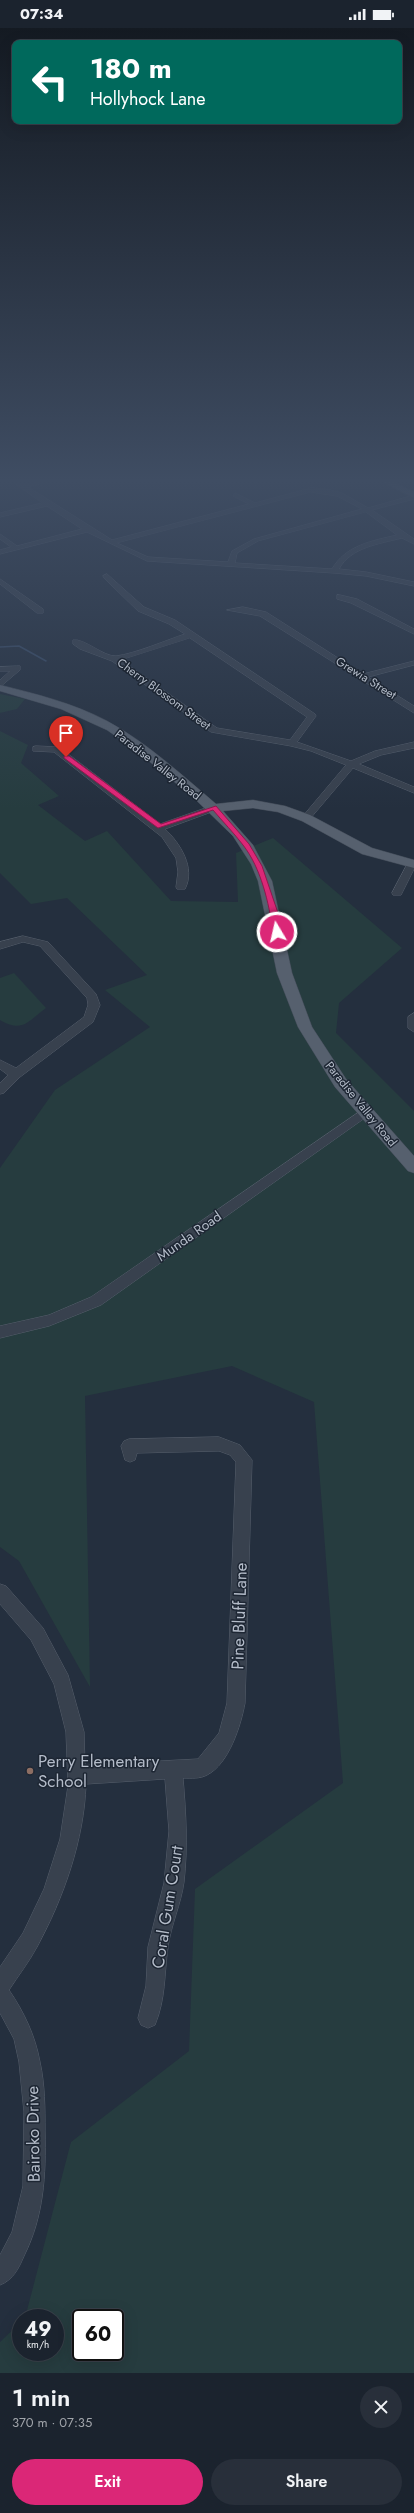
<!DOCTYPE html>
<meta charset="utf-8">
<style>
body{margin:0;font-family:Jost,sans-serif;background:#282f3a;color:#f1f3f6;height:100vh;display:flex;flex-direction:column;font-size:15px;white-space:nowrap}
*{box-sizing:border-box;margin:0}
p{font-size:13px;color:#a0a4aa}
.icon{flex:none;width:22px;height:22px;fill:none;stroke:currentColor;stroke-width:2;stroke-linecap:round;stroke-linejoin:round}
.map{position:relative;height:2345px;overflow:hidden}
.details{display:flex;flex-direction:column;background:#1b232e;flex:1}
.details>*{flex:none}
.hud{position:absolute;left:12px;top:12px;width:390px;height:84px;border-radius:8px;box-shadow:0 4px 16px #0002,0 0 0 1px #39404a;background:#00695c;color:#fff;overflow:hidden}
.speed{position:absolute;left:12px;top:2281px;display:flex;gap:8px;font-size:20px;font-weight:700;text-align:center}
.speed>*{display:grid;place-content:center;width:52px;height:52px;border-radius:50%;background:#1b232e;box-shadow:0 4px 16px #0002,0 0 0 1px #39404a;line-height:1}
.speed small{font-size:10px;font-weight:400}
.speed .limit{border:2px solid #111;border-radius:6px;background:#fff;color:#111}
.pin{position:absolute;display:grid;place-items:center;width:34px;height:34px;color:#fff;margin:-41px -17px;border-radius:50% 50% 50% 0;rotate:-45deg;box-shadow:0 0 4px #0007}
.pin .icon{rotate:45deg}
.me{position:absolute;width:44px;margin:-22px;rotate:351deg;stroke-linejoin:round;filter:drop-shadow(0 0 3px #0008)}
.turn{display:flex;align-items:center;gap:14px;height:84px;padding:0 12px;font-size:18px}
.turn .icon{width:52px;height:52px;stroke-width:2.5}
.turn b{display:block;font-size:28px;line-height:34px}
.round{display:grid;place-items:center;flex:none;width:42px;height:42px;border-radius:21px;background:#282f3a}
.headline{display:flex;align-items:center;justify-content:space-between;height:68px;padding:0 12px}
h1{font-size:24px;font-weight:600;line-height:30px}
.button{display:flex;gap:8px;margin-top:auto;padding:8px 12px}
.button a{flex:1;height:46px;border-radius:24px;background:#db2777;color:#fff;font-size:16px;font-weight:600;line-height:46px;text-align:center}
.button a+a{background:#282f3a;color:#f1f3f6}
.status{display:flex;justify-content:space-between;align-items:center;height:28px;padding:0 20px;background:#1b232e;direction:ltr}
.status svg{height:11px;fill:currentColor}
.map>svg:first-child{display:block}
.green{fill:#263c3f;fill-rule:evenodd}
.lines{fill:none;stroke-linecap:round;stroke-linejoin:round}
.stream{stroke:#394c67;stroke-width:1.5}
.minor-casing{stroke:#565f6c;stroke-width:1}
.major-casing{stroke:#414a57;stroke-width:1}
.minor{fill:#38414e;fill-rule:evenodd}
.major{fill:#56606e;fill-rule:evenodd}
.route{fill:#db2777;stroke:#8e194d}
.education-dot{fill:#8d6e63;stroke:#1d2633;stroke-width:1.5}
.labels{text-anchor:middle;stroke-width:3;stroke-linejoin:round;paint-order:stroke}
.far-street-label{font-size:12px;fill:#b4bcc9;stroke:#1d2633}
.street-label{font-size:14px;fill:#b4bcc9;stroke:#1d2633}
.near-street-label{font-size:17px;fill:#b4bcc9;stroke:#1d2633}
.near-poi-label{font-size:17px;fill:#b4bcc9;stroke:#1d2633;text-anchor:start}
</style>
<div class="status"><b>07:34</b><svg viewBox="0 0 49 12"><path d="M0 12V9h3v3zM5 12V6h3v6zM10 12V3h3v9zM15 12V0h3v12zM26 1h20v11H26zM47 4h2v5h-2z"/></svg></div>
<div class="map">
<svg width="414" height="2345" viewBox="0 0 414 2345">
<rect width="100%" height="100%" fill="#242f3e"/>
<g class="green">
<polygon points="0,666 25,671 17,681 0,685"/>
<path d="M0,703L28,717L21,735L59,768L38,777L85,813L107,803L171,873L238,874L236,825L273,810L402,920L339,975L336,1005L414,1083V2345H0V2314L21,2294V2324H55V2290H25L71,2114L189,2023L195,1861L343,1755L314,1374L232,1338L85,1368L90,1659L19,1533L0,1519V1140L55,1062L150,999L105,962L147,947L67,870L31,876L0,845ZM81,2290H115V2324H81Z"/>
<path d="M14,945L46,980C27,994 23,1005 0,992V950Z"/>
</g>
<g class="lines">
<polyline class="stream" points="0,619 19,618 46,633"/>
<defs>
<g id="minor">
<path d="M12,453H19L24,456L51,453L28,459L112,512L249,476L233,468L235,465L255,475L311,460L326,461L342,465L368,480L414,467V471L372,482L414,511V516L402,510C379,516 351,519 339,541L366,544L414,554V558L366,548L334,545L147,533L87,504L0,526V522L11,519L0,511V506L17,518L82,501L47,478L0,489V485L42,475ZM311,464L337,468L362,481L254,511L232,523L228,534L148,529L117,515ZM366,484L397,507C372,513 346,517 332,541L235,535L237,525L258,513Z"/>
<path d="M107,546L144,579L175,592L315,686L316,688L297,714L351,733L375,723L414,714V720L381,727L359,736L414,759V765L353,740L309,792H303V788L346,737L311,723L291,718L211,704L112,633L80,621L73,616V612C84,610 104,629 116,628C134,626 167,612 185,606L169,596L138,583L104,550L103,548ZM190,610L307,689L290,712L217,700L121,632Z"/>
<polygon points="0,551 43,581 43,585 37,585 0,556"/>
<polygon points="340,567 357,571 414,601 414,606 351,575 337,571 337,567"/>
<polygon points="243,579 266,584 363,646 414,633 414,637 368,649 414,678 414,685 260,588 227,582"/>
<polygon points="17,638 20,638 20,642 0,659 0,652 10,643 0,643 0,639"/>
<path d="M36,718L59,719L160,796L211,778H217V782L165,801C180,815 196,840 185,861H177L176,859L178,844L176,830L162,809L54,724L33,723V719Z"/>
<polygon points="409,833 414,833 414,841 401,867 393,867 392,865"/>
<polygon points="23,908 48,914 96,966 100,977 93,994 20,1049 4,1065 0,1066 0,1055 8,1047 0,1041 0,1032 16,1040 84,989 88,977 87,970 40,918 23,914 0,921 0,914"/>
<polygon points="414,985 414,1004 408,1000 408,989"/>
<polygon points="365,1080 371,1084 369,1087 101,1277 49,1298 0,1310 0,1298 49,1287 91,1269"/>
<path d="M219,1409L240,1417L252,1432L245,1675C241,1697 229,1736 207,1747C200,1751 191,1750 183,1750C186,1785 188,1819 184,1854C181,1876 171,1897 168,1919C164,1947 166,1970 155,1997L148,2000L141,1997L138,1990L146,1958L148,1919L164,1855L169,1803L165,1751L86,1756C84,1812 64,1869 37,1919C29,1934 18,1948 9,1962C24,1984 35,2007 40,2034C45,2057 45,2080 45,2103C46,2147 44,2188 24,2228C19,2240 13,2252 0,2257V2227L12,2204L23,2158L24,2084L19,2034L14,2011L0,1985V1939L23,1905L44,1861L60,1811L68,1758L66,1704L54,1656L31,1612L0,1576V1556L6,1558L43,1600L68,1647L84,1704L85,1737L198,1731L219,1705L227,1675L236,1434L230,1427L219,1423L137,1425L135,1432L130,1434L125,1432L121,1418L124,1413L129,1411Z"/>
</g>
<g id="major">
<polygon points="381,453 391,453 414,464 414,470"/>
<path d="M0,657C36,666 73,675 107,693C146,714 182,747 216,776L253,772L285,778L310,787L372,820L414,832V840L362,826L302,793L278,784L253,780L223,783L253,817L272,853L292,945L312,999L346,1051L414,1128V1145L408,1143L335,1059L298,999L277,945L258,853L251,836L233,808L194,770L133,720L107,702L61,681L0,663Z"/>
</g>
</defs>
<use href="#minor" class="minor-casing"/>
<use href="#major" class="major-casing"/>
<use href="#minor" class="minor"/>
<use href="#major" class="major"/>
</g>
<linearGradient id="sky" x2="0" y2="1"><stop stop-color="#141a22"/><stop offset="0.58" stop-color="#3f4d63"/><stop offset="1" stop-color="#3f4d63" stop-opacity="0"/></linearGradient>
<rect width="414" height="781" fill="url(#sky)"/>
<path class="route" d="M64,728H69L161,796L216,778L249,816L262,838L278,885L280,905L273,904C269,875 261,840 243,817C234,805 223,794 213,782L158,800L64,730Z"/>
<circle class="education-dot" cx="30" cy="1743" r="4"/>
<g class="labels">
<g class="far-street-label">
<text transform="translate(366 650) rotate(32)" y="4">Grewia Street</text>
<text transform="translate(164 666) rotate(36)" y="4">Cherry Blossom Street</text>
<text transform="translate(158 737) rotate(38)" y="4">Paradise Valley Road</text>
<text transform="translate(361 1076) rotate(51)" y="4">Paradise Valley Road</text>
</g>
<g class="street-label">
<text transform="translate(189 1208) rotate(-35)" y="5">Munda Road</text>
</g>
<g class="near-street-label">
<text transform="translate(239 1588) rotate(-88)" y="6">Pine Bluff Lane</text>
<text transform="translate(167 1879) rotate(-81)" y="6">Coral Gum Court</text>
<text transform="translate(33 2106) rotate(-91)" y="6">Bairoko Drive</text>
</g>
<g class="near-poi-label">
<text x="38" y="1739">Perry Elementary<tspan x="38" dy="20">School</tspan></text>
</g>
</g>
</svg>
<div class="speed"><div>49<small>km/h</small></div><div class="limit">60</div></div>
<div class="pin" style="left:66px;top:729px;background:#d93025"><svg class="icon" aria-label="arrive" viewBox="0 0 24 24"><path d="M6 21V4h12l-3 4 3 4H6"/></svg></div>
<svg class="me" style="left:277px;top:904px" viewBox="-20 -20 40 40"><circle r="17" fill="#db2777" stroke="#fff" stroke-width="3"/><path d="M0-11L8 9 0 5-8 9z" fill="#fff"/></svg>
<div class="hud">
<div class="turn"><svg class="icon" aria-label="left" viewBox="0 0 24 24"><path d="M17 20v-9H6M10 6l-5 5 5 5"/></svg><div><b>180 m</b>Hollyhock Lane</div></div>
</div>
</div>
<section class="details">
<div class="headline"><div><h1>1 min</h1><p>370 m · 07:35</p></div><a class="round"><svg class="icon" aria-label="close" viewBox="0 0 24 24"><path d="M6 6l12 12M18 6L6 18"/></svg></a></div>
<div class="button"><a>Exit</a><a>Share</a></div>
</section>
